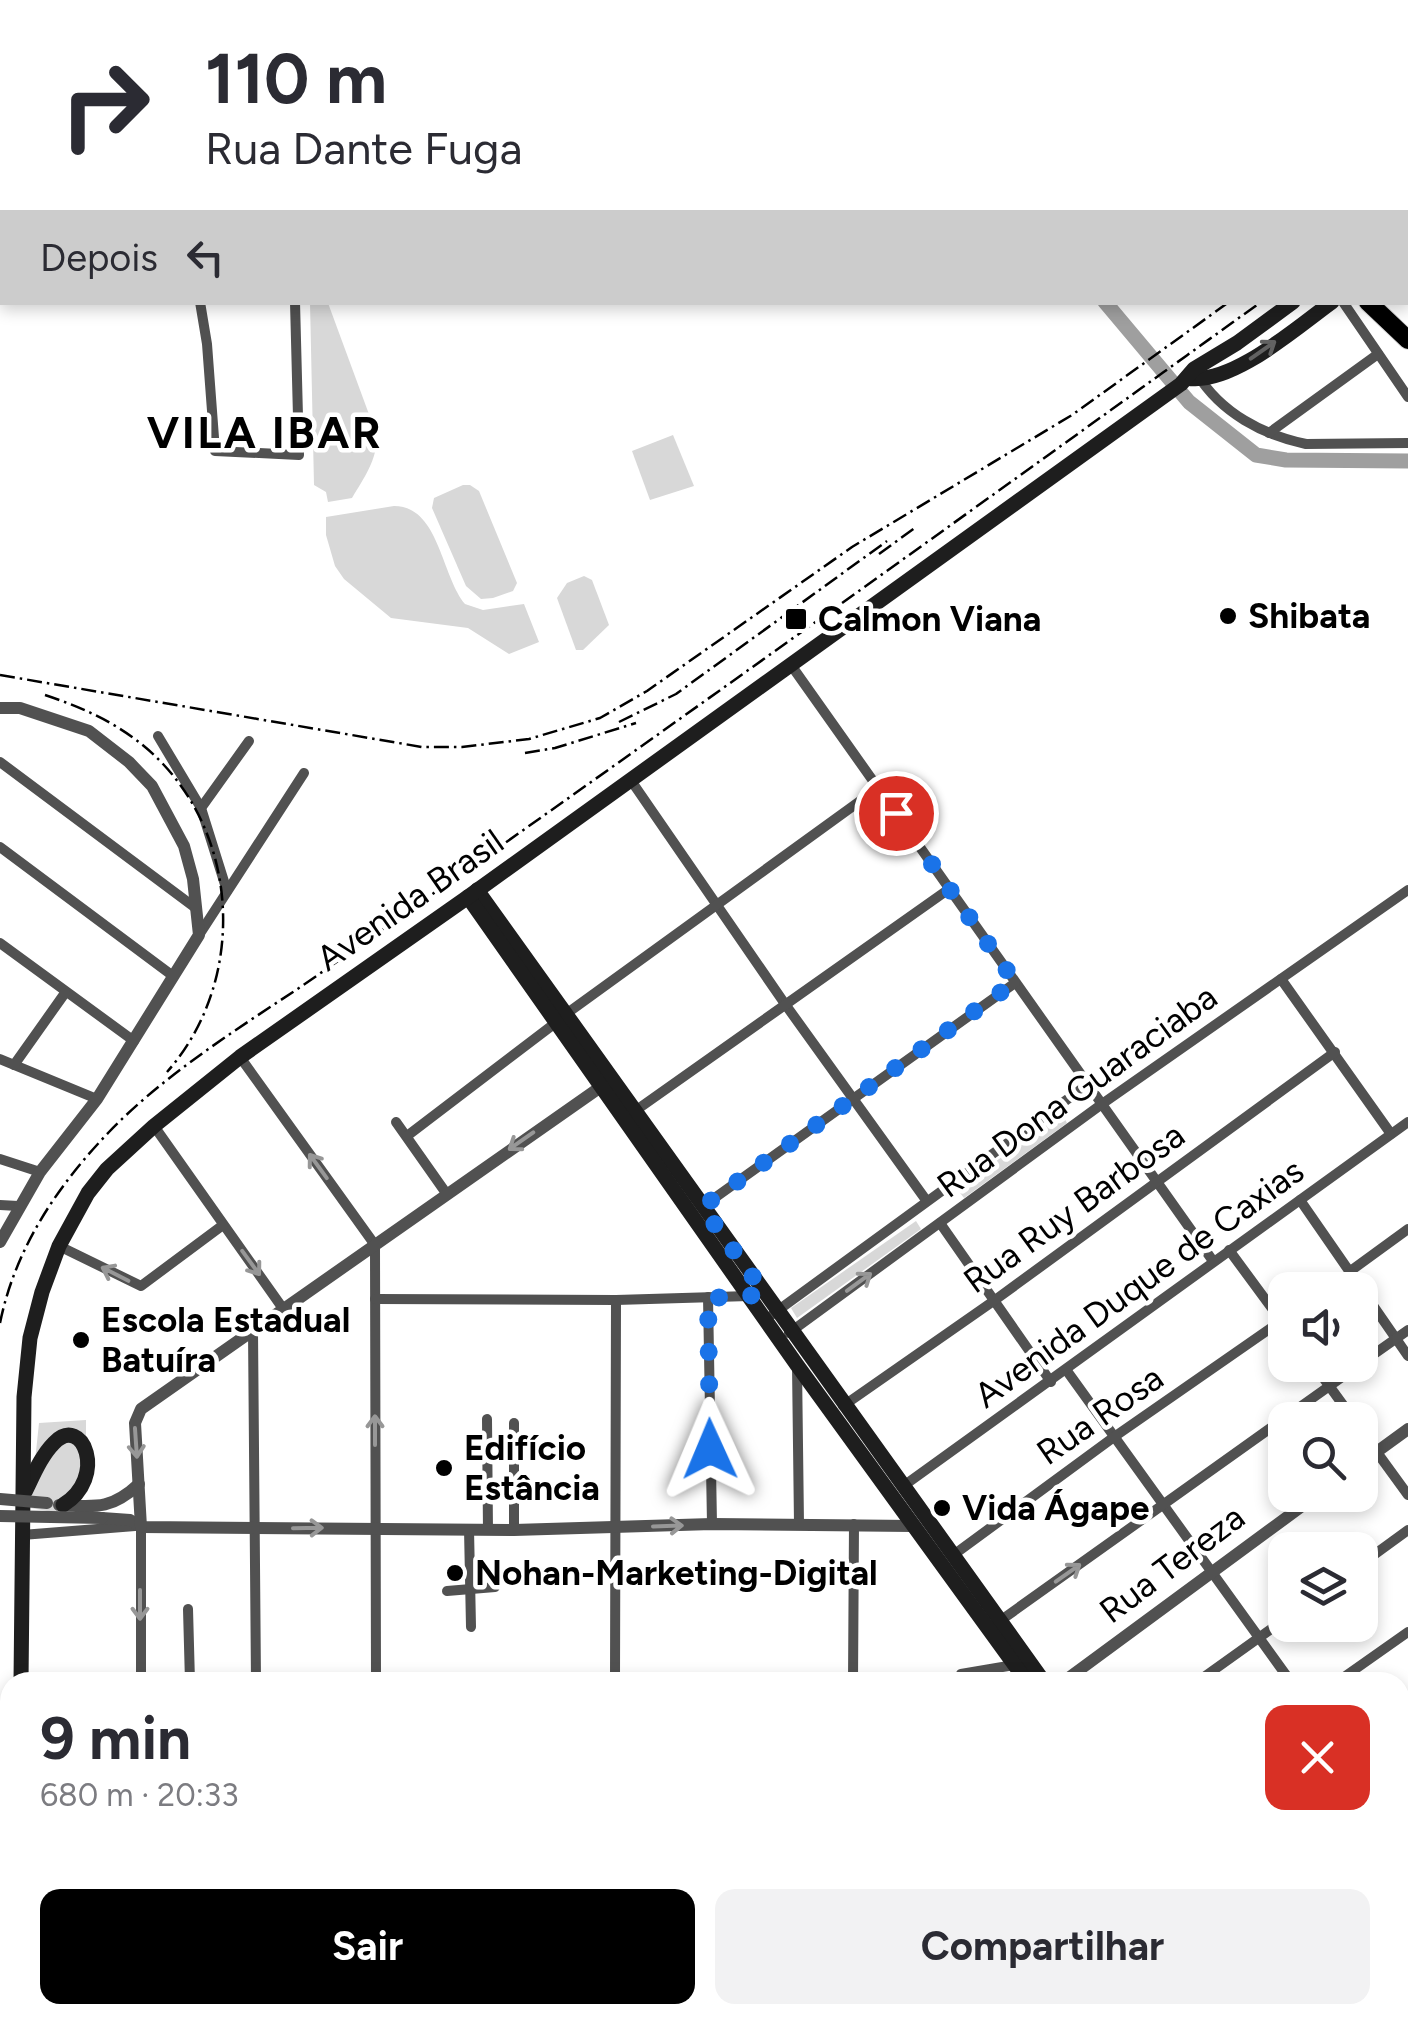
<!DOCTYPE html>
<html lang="pt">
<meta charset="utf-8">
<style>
body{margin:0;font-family:Figtree,sans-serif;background:#f2f2f3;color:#2b2b33;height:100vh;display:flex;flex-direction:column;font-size:38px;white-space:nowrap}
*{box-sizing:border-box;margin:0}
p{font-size:32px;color:#7c7c81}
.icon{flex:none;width:55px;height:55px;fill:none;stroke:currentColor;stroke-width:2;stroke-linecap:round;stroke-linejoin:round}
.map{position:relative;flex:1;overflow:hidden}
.panel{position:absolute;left:0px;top:1672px;width:1410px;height:352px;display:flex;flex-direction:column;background:#fff;border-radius:30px 30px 0 0;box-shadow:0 5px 15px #0003}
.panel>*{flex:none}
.top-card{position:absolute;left:0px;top:0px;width:1410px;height:305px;box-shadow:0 5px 15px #0003;background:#fff;color:#2b2b33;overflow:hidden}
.controls{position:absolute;left:1268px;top:1272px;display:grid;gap:20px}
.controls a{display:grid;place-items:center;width:110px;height:110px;border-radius:20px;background:#fff;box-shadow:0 5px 15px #0003;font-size:50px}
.pin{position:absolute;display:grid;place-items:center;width:85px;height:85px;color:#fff;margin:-42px;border:5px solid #fff;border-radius:50%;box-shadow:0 2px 10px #0007}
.me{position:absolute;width:110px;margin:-55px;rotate:359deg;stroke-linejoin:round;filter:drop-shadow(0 0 8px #0008)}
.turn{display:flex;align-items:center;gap:35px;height:210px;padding:0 40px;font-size:45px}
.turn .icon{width:130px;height:130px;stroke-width:2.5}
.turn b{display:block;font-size:70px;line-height:85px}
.then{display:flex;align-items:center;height:95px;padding:0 40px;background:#0003;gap:20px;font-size:38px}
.round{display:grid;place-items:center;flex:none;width:105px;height:105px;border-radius:20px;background:#f2f2f3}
.head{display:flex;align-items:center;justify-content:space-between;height:170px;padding:0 40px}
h1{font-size:60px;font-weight:700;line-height:75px}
.cta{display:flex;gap:20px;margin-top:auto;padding:20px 40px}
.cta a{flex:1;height:115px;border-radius:20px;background:#000;color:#fff;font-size:40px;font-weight:700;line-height:115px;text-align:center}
.cta a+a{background:#f2f2f3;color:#2b2b33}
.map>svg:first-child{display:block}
.green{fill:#d8d8d8}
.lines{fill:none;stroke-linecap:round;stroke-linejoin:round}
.river{stroke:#9f9f9f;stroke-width:15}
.motorway-casing{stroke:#dbdbdb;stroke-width:20}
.minor{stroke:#515151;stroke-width:10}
.tertiary{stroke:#515151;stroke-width:12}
.secondary{stroke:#1e1e1e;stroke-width:15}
.motorway{stroke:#000;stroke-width:18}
.rail{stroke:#000;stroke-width:2.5;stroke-dasharray:15 5 2.5 5;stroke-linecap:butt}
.tertiary-bridge{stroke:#515151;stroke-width:12}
.oneway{stroke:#626262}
.oneway2{stroke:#979797}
.route{stroke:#1a73e8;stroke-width:18;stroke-dasharray:0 32.4}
.poi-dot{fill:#000;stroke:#fff;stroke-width:4}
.labels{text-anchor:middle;stroke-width:9;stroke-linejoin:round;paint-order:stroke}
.poi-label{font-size:35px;font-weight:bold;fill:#000;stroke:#fff;text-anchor:start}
.street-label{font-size:35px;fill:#000;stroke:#fff}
.district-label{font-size:45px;font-weight:bold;letter-spacing:2.5px;fill:#000;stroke:#fff}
</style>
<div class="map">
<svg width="1408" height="2023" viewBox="0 0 1408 2023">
<rect width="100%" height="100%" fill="#fff"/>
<g class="green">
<path d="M310,303H328L377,436C377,460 364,478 352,498L328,502L326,492L314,485Z"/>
<polygon points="673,435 694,486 650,500 632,451"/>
<polygon points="463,485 470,485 479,491 517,583 513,591 493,598 481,599 466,586 432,508 434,498"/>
<path d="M394,506C439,506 441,575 465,604L483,610L524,604L539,642L509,654L468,628L391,618L344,579L335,566L326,535V517Z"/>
<polygon points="584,576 592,580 609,625 583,650 576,650 557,598 567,583"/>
<polygon points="1062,1114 1067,1123 964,1198 957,1189"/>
<polygon points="916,1221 921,1229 797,1318 791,1308"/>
<polygon points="86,1420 86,1454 77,1502 54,1512 30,1508 39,1423"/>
</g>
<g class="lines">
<g class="river">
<polyline points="805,0 810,2"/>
<polyline points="1105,302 1189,402 1256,455 1286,460 1408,461"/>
</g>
<defs>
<g id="motorway">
<polyline points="830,0 835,2"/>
<polyline points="859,0 864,2"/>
<polyline points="910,0 915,2"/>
<polyline points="1368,302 1408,340"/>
</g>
</defs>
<use href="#motorway" class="motorway-casing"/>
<g class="minor">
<polyline points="287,0 287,2"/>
<polyline points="0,108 2,108"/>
<polyline points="0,191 2,191"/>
<polyline points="200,302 207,344 215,451 299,455 295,302"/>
<polyline points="1343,302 1408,397"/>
<path d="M1197,374C1221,413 1263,435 1306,444L1408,443"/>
<polyline points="1269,433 1378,354"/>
<polyline points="791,665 1213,1261"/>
<polyline points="158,736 201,808 227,891"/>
<polyline points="0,762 197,909"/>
<polyline points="630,779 785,1004 926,1200"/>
<polyline points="201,808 249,741"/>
<polyline points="0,847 173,976"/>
<polyline points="199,935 304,773"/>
<polyline points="0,943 134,1041"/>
<polyline points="1281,979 1391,1134"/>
<polyline points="566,1014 878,788"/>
<polyline points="240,1057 375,1245 376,1682"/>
<polyline points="0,1059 97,1099"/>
<polyline points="14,1065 65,993"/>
<polyline points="635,1111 949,889"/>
<polyline points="396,1122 446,1193"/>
<polyline points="154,1126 284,1310"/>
<polyline points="407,1136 558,1021"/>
<polyline points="0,1159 40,1172"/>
<polyline points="1300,1200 1408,1356"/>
<polyline points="0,1205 18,1206"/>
<polyline points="702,1207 1015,983"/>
<polyline points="940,1223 1051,1382"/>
<polyline points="59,1246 141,1286 223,1225"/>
<polyline points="1229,1250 1285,1326"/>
<polyline points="1349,1272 1408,1229"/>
<polyline points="708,1297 712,1524"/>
<polyline points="375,1299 616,1300 749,1296"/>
<polyline points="773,1314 1087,1085"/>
<polyline points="253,1331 256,1682"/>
<polyline points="789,1333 1102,1104 1408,890"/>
<polyline points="1360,1364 1408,1330"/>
<polyline points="1314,1365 1354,1420"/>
<polyline points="797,1366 799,1524"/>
<polyline points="1067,1371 1291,1682"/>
<polyline points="843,1406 995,1300 1335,1052"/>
<polyline points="487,1419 488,1530"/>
<polyline points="514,1423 514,1530"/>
<polyline points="1360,1429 1408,1495"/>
<polyline points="902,1487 1408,1122"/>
<polyline points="141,1527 141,1682"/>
<polyline points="469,1529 471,1627"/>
<polyline points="22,1535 135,1526"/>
<polyline points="952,1556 1114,1437 1281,1321"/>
<polyline points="1360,1565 1408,1530"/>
<polyline points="447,1591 495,1587"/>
<polyline points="188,1609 190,1682"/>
<polyline points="997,1623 1359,1365"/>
<polyline points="615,1682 616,1300"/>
<polyline points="853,1682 854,1524"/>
<polyline points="959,1682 961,1674 1014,1665"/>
<polyline points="1197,1682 1285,1619"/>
<polyline points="1337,1682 1408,1632"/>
<polyline points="1400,1753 1408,1742"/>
<polyline points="1400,1833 1408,1835"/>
<polyline points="1400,1889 1408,1893"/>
<polyline points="1400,1953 1408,1958"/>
<polyline points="179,2015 181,2023"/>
<polyline points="303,2015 307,2023"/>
<polyline points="483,2015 484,2023"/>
<polyline points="1027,2015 1027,2023"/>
<polyline points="737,2023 739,2015"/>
<polyline points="1225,2023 1231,2015"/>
</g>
<g class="tertiary">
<polyline points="0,708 20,708 89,731 129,762 152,786 184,846 193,879 199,935 97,1099 40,1172 0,1242"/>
<polyline points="1360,1464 1408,1429"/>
<path d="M59,1505C96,1507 111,1510 139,1484"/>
<polyline points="102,1518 130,1520 141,1527 514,1530 712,1524 912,1526"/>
<polyline points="141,1527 135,1423 141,1409 602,1086"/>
<polyline points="1063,1682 1317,1495"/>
</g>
<g class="secondary">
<polyline points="1408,220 1408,219"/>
<path d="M1187,378C1231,386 1296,328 1332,302"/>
<polyline points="477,890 1044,1682"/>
<polyline points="468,897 797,1365 1027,1682"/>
<path d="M25,1492C33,1476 41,1456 54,1443C83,1413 108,1478 63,1505"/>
<polyline points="21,1682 24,1397 30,1338 42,1292 59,1246 88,1193 107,1169 154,1126 240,1057 468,897 1181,384 1194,369 1237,343 1293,302"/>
<polyline points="0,1976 10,1937"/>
<polyline points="53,2015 58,2023"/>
<polyline points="1288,2015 1300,2023"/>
<polyline points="1310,2015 1322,2023"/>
</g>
<use href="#motorway" class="motorway"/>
<g class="rail">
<polyline points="1408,198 1408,197"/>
<polyline points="879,554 916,527"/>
<polyline points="0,675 422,747 462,747 529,739 600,718 647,691 852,547 1072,415 1229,302"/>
<path d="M45,695C90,710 130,729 163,764C242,848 243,986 167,1072"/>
<polyline points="619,722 676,694 887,541"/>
<polyline points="525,753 555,748 636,723"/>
<path d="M0,1323C15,1249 57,1186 109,1132C163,1076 234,1031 299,988C363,944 425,899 488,855C747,672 1004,487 1261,302"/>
</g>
<g class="tertiary-bridge">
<polyline points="0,1499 47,1503"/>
<polyline points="0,1516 102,1518"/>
</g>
</g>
<defs><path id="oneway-shaft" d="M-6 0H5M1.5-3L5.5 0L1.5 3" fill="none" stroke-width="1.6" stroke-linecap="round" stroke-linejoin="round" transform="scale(2.5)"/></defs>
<use class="oneway" href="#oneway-shaft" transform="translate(1263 350) rotate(-35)"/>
<g class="oneway2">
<use href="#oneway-shaft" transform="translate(521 1141) rotate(145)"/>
<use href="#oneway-shaft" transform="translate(318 1166) rotate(-126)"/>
<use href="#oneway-shaft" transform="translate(251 1263) rotate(54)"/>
<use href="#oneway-shaft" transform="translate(115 1274) rotate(-153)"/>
<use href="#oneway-shaft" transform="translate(859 1282) rotate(-36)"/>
<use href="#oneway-shaft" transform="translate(375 1430) rotate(-90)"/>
<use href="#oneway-shaft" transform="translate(136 1443) rotate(86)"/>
<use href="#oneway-shaft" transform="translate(668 1526) rotate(-2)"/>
<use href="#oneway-shaft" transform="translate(308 1528) rotate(-1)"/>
<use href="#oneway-shaft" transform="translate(1068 1573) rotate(-35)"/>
<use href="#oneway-shaft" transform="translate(140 1605) rotate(90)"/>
</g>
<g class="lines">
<polyline class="route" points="710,1449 708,1298 749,1296 764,1292 702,1207 1015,982 896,813"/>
</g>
<g class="poi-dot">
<circle cx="1228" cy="616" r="10"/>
<rect x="784" y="607" width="24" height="24" rx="5"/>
<circle cx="81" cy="1340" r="10"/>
<circle cx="444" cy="1468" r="10"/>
<circle cx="942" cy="1508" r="10"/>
<circle cx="455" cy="1573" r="10"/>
</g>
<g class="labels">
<g class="poi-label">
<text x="1248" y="628">Shibata</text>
<text x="818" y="631">Calmon Viana</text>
<text x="101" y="1332">Escola Estadual<tspan x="101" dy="40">Batuíra</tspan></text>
<text x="464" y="1460">Edifício<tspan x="464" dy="40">Estância</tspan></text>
<text x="962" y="1520">Vida Ágape</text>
<text x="475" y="1585">Nohan-Marketing-Digital</text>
</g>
<g class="street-label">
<text transform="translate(410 900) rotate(-35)" y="12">Avenida Brasil</text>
<text transform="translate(1077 1091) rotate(-36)" y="12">Rua Dona Guaraciaba</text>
<text transform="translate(1074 1208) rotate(-36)" y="12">Rua Ruy Barbosa</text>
<text transform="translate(1139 1283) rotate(-36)" y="12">Avenida Duque de Caxias</text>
<text transform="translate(1100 1415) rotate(-35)" y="12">Rua Rosa</text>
<text transform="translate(1172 1564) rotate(-37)" y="12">Rua Tereza</text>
</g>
<g class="district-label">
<text x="265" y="448">VILA IBAR</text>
</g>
</g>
</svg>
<div class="controls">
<a><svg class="icon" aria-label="sound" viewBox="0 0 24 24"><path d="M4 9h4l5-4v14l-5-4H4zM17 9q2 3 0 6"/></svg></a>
<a><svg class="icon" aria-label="search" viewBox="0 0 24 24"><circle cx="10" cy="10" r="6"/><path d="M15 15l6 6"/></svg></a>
<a><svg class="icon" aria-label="layers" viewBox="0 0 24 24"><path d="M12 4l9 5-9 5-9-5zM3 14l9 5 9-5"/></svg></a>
</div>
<div class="pin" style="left:896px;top:813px;background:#d93025"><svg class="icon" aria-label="arrive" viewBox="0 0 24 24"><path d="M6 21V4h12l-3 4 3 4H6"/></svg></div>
<svg class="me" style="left:710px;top:1449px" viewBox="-20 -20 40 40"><path d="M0-17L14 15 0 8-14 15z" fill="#1a73e8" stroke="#fff" stroke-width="4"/></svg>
<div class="top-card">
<div class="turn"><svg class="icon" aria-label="right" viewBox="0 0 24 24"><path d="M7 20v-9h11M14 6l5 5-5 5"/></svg><div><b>110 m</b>Rua Dante Fuga</div></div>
<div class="then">Depois<svg class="icon" aria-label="left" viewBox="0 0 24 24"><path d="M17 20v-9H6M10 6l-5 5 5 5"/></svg></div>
</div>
<section class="panel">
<div class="head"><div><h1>9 min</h1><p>680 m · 20:33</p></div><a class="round" style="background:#d93025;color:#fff"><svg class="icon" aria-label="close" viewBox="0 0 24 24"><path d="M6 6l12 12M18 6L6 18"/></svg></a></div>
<div class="cta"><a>Sair</a><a>Compartilhar</a></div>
</section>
</div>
